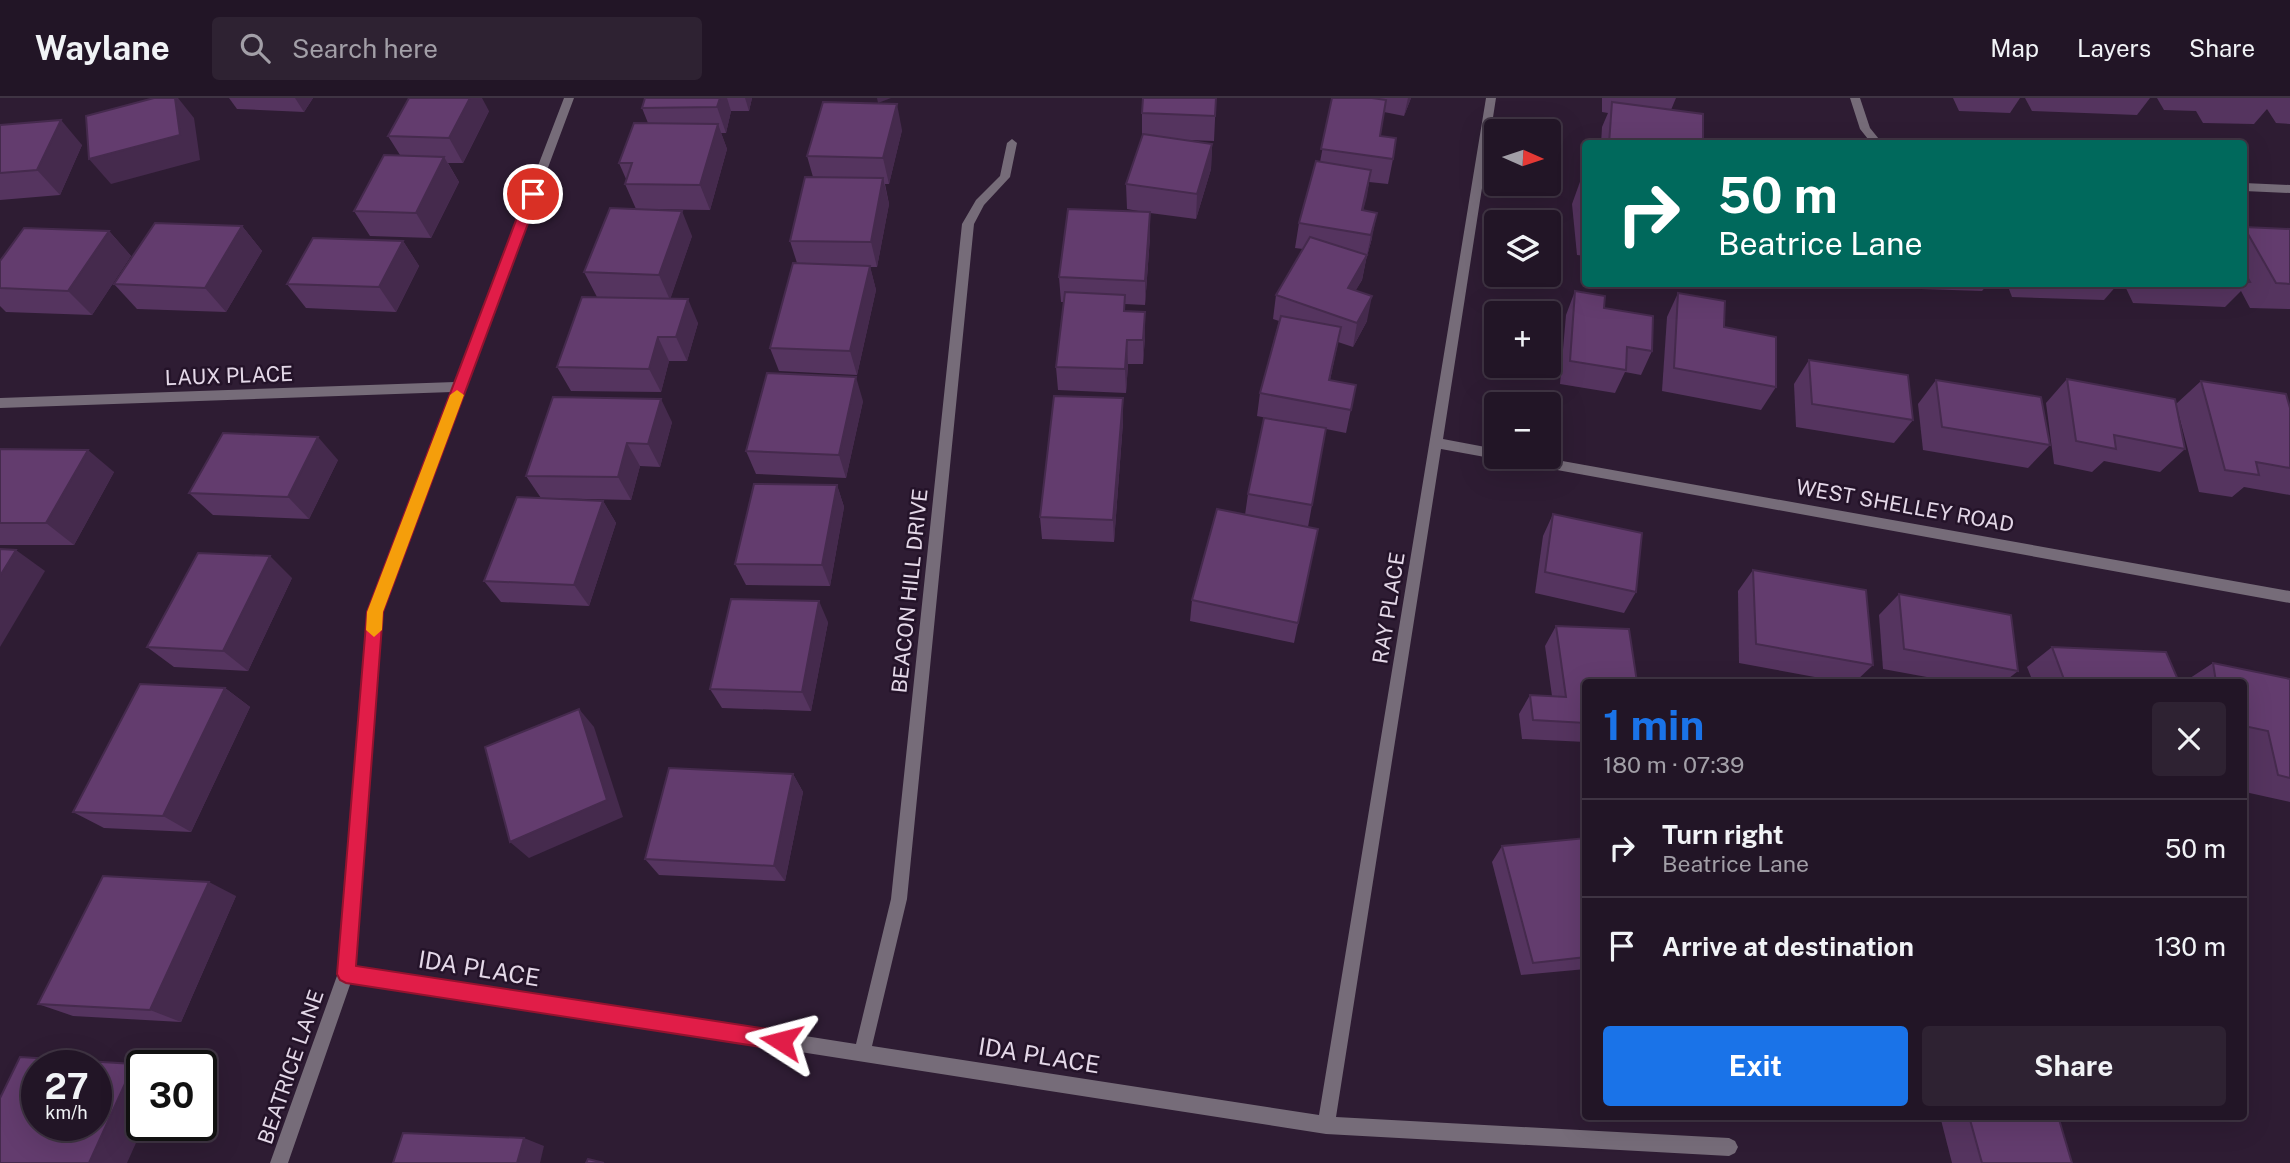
<!DOCTYPE html>
<meta charset="utf-8">
<style>
body{margin:0;font-family:"Public Sans",sans-serif;background:#2e2232;color:#f1f3f6;height:100vh;display:flex;flex-direction:column;font-size:26px;white-space:nowrap}
*{box-sizing:border-box;margin:0}
p{font-size:23px;color:#a29fa7}
.icon{flex:none;width:38px;height:38px;fill:none;stroke:currentColor;stroke-width:2;stroke-linecap:round;stroke-linejoin:round}
.map{position:relative;flex:1;overflow:hidden}
.details{position:absolute;left:1582px;top:581px;width:665px;height:441px;display:flex;flex-direction:column;background:#221526;border-radius:7px;box-shadow:0 7px 28px #0002,0 0 0 2px #3f3443}
.details>*{flex:none}
.hud{position:absolute;left:1582px;top:42px;width:665px;height:147px;border-radius:7px;box-shadow:0 7px 28px #0002,0 0 0 2px #3f3443;background:#00695c;color:#fff;overflow:hidden}
.needle{width:46px;rotate:93deg}
.fabs{position:absolute;left:1484px;top:21px;display:grid;gap:14px}
.fabs a{display:grid;place-items:center;width:77px;height:77px;border-radius:7px;background:#221526;box-shadow:0 7px 28px #0002,0 0 0 2px #3f3443;font-size:35px}
.speed{position:absolute;left:21px;top:952px;display:flex;gap:14px;font-size:35px;font-weight:700;text-align:center}
.speed>*{display:grid;place-content:center;width:91px;height:91px;border-radius:50%;background:#221526;box-shadow:0 7px 28px #0002,0 0 0 2px #3f3443;line-height:1}
.speed small{font-size:18px;font-weight:400}
.speed .limit{border:4px solid #111;border-radius:10px;background:#fff;color:#111}
.pin{position:absolute;display:grid;place-items:center;width:60px;height:60px;color:#fff;margin:-30px;border:4px solid #fff;border-radius:50%;box-shadow:0 2px 7px #0007}
.me{position:absolute;width:77px;margin:-38px;rotate:279deg;stroke-linejoin:round;filter:drop-shadow(0 0 5px #0008)}
.turn{display:flex;align-items:center;gap:24px;height:147px;padding:0 21px;font-size:32px}
.turn .icon{width:91px;height:91px;stroke-width:2.5}
.turn b{display:block;font-size:49px;line-height:60px}
.round{display:grid;place-items:center;flex:none;width:74px;height:74px;border-radius:7px;background:#2e2232}
.headline{display:flex;align-items:center;justify-content:space-between;height:119px;padding:0 21px}
h1{font-size:42px;font-weight:700;line-height:52px;color:#1a73e8}
.action{display:flex;gap:14px;margin-top:auto;padding:14px 21px}
.action a{flex:1;height:80px;border-radius:7px;background:#1a73e8;color:#fff;font-size:28px;font-weight:700;line-height:80px;text-align:center}
.action a+a{background:#2e2232;color:#f1f3f6}
ul{padding:0;list-style:none}
li{display:flex;align-items:center;gap:21px;height:98px;padding:0 21px;border-top:2px solid #3f3443}
li div{flex:1}
li b{display:block;font-size:26px}
li em{font-style:normal}
header{display:flex;align-items:center;gap:42px;box-sizing:border-box;height:98px;padding:0 35px;background:#221526;border-bottom:2px solid #3f3443}
header strong{font-size:33px}
nav{display:flex;gap:38px;margin-inline-start:auto;font-size:24px}
.search{width:490px;height:63px;background:#2e2232;display:flex;align-items:center;gap:18px;box-sizing:border-box;padding:0 24px;border-radius:7px;color:#a29fa7;font-size:26px}
.map>svg:first-child{display:block}
.lines{fill:none;stroke-linecap:round;stroke-linejoin:round}
.street{fill:#766c79;fill-rule:evenodd}
.wall{fill:#55345f}
.shaded-wall{fill:#452a4d}
.building{fill:#633c6e;stroke:#452a4d;stroke-width:2;fill-rule:evenodd}
.route{fill:#e11d48;stroke:#92132f;stroke-width:2}
.slow{fill:#f59e0b}
.labels{text-anchor:middle;stroke-width:5;stroke-linejoin:round;paint-order:stroke}
.street-label{font-size:21px;fill:#e4d8e8;stroke:#241329}
.near-street-label{font-size:24px;fill:#e4d8e8;stroke:#241329}
</style>
<header>
<strong>Waylane</strong>
<div class="search"><svg class="icon" aria-label="search" viewBox="0 0 24 24"><circle cx="10" cy="10" r="6"/><path d="M15 15l6 6"/></svg>Search here</div>
<nav><a>Map</a><a>Layers</a><a>Share</a></nav>
</header>
<div class="map">
<svg width="2290" height="1065" viewBox="0 0 2290 1065">
<rect width="100%" height="100%" fill="#2e1c33"/>
<g class="lines">
<g class="street">
<polygon points="564,0 574,0 382,514 355,868 856,946 891,801 962,126 976,102 1000,78 1007,45 1012,41 1017,45 1010,79 984,107 974,126 907,801 872,948 1319,1017 1486,0 1496,0 1443,341 1496,351 1496,359 1501,359 1496,361 1441,351 1336,1019 1729,1040 1735,1043 1738,1049 1735,1055 1729,1058 1326,1036 351,884 288,1065 270,1065 338,875 368,514 452,294 0,310 0,300 455,284"/>
<polygon points="1850,0 1860,0 1870,30 1883,46 1872,46 1860,31"/>
<polygon points="2244,85 2290,87 2290,95 2244,93"/>
<polygon points="1507,359 1540,359 2290,493 2290,505 1513,364 1508,363"/>
</g>
</g>
<g class="wall">
<polygon points="229,0 313,0 304,14 237,11"/>
<polygon points="645,0 752,0 749,13 731,13 726,35 721,35 727,51 710,112 636,111 625,86 626,81 619,65 648,25 642,10"/>
<polygon points="1216,0 1214,43 1188,42 1212,46 1211,71 1196,121 1150,115 1150,139 1145,207 1125,206 1125,213 1145,238 1143,266 1128,266 1126,295 1058,292 1056,269 1064,204 1061,204 1059,179 1144,114 1127,111 1126,86 1142,41 1142,15"/>
<polygon points="1332,0 1411,0 1404,18 1384,14 1380,38 1393,61 1388,86 1369,84 1363,112 1372,140 1366,162 1362,182 1355,193 1367,223 1353,249 1338,244 1330,282 1356,287 1346,335 1326,331 1308,429 1318,431 1294,545 1190,523 1192,502 1245,417 1248,396 1288,324 1257,318 1260,295 1279,223 1273,221 1276,197 1303,151 1295,150 1299,125 1320,64"/>
<polygon points="1602,0 1676,0 1671,12 1703,44 1703,46 1601,46 1602,29 1608,15 1602,14"/>
<polygon points="1953,0 2020,0 2010,15 1959,13"/>
<polygon points="2025,0 2150,0 2137,17 2032,13"/>
<polygon points="2157,0 2290,0 2290,26 2276,25 2267,11 2254,26 2203,25 2196,13 2164,12"/>
<polygon points="489,13 463,65 448,65 459,84 431,140 370,138 354,113 400,57 388,38"/>
<polygon points="0,27 82,47 60,97 0,102"/>
<polygon points="902,32 889,86 885,86 889,106 877,169 870,169 876,192 857,277 779,273 770,250 797,165 790,143 813,79 807,58"/>
<polygon points="1581,81 1586,81 1586,158 1577,157 1572,106"/>
<polygon points="242,128 262,153 226,214 137,211 114,186"/>
<polygon points="2244,129 2290,131 2290,211 2250,210 2241,193 2225,209 2133,205 2124,186 2244,186"/>
<polygon points="109,133 131,158 92,217 6,214 0,208 0,163"/>
<polygon points="692,138 670,201 698,225 687,263 669,263 661,294 571,293 557,269 626,200 597,199 584,174"/>
<polygon points="403,143 419,168 396,214 306,210 287,186"/>
<polygon points="1890,186 1988,186 1982,193 1891,190"/>
<polygon points="2007,186 2118,186 2104,202 2012,199"/>
<polygon points="1575,193 1604,210 1652,253 1641,277 1625,274 1615,295 1560,286 1566,217"/>
<polygon points="1678,195 1724,229 1776,289 1761,312 1662,293 1667,219"/>
<polygon points="1809,262 1913,322 1894,345 1796,329 1794,286"/>
<polygon points="2067,281 2176,306 2201,283 2290,310 2290,397 2244,389 2232,399 2199,394 2178,314 2185,351 2160,374 2104,363 2092,374 2054,366 2046,305"/>
<polygon points="1936,282 2050,347 2028,370 1923,352 1918,306"/>
<polygon points="1123,300 1123,324 1114,444 1042,441 1040,419"/>
<polygon points="863,303 846,380 756,376 746,353"/>
<polygon points="672,324 660,369 640,368 631,402 541,400 526,378"/>
<polygon points="0,351 114,374 74,447 0,447"/>
<polygon points="338,362 309,421 213,417 189,395"/>
<polygon points="837,387 844,409 830,488 746,487 735,466"/>
<polygon points="603,403 616,425 589,508 501,504 484,483"/>
<polygon points="1553,416 1636,494 1624,515 1535,495 1543,438"/>
<polygon points="1753,472 1873,567 1855,584 1842,584 1739,565 1738,493"/>
<polygon points="292,480 248,573 174,569 147,549"/>
<polygon points="1899,496 2018,573 2004,584 1954,584 1883,571 1879,517"/>
<polygon points="828,524 811,613 722,610 710,591"/>
<polygon points="1556,528 1586,584 1586,644 1522,641 1519,616 1530,597 1552,598 1545,548"/>
<polygon points="2052,549 2179,584 2033,584 2027,569"/>
<polygon points="2213,565 2290,581 2290,704 2245,694 2244,685 2244,584 2184,584"/>
<polygon points="225,590 250,609 191,734 104,730 73,714"/>
<polygon points="793,676 803,694 785,783 659,777 645,761"/>
<polygon points="1586,740 1586,871 1521,877 1492,764 1502,748"/>
<polygon points="236,798 181,924 73,918 38,906"/>
<polygon points="1940,1018 2058,1018 2072,1065 1952,1065"/>
</g>
<g class="shaded-wall">
<polygon points="175,0 178,0 194,20 200,62 111,86 89,61"/>
<polygon points="295,0 313,0 304,14"/>
<polygon points="470,0 482,0 489,13 463,65 449,40"/>
<polygon points="720,0 727,0 731,13 726,35 717,9"/>
<polygon points="745,0 752,0 749,13"/>
<polygon points="877,0 891,0 878,5"/>
<polygon points="1408,0 1411,0 1404,18"/>
<polygon points="897,6 902,32 889,86 883,60"/>
<polygon points="61,22 82,47 60,97 37,72"/>
<polygon points="718,26 727,51 710,112 700,87"/>
<polygon points="1212,46 1211,71 1196,121 1197,96"/>
<polygon points="444,59 459,84 431,140 416,115"/>
<polygon points="1371,72 1367,98 1357,137 1362,112"/>
<polygon points="883,80 889,106 877,169 871,144"/>
<polygon points="682,113 692,138 670,202 659,177"/>
<polygon points="1150,114 1150,139 1145,207 1145,183"/>
<polygon points="1377,115 1372,140 1366,162 1371,137"/>
<polygon points="242,128 262,153 226,214 205,190"/>
<polygon points="109,133 131,158 92,217 68,193"/>
<polygon points="403,143 419,168 396,214 379,189"/>
<polygon points="1367,157 1362,182 1343,214 1348,190"/>
<polygon points="870,168 876,192 857,277 850,253"/>
<polygon points="1372,198 1367,223 1353,249 1357,225"/>
<polygon points="688,201 698,225 687,263 676,239"/>
<polygon points="1145,214 1145,238 1143,266 1143,242"/>
<polygon points="658,239 669,263 661,294 649,271"/>
<polygon points="1127,242 1128,266 1126,295 1125,271"/>
<polygon points="856,279 863,303 846,380 839,357"/>
<polygon points="1123,300 1123,324 1114,444 1113,422"/>
<polygon points="661,301 672,324 660,369 648,346"/>
<polygon points="318,339 338,362 309,421 288,399"/>
<polygon points="627,345 640,368 631,402 618,379"/>
<polygon points="88,352 114,374 74,447 46,425"/>
<polygon points="837,387 844,409 830,488 822,467"/>
<polygon points="603,403 616,425 589,508 574,487"/>
<polygon points="16,452 45,473 0,549 0,478"/>
<polygon points="270,458 292,480 248,573 223,553"/>
<polygon points="819,503 828,524 811,613 802,594"/>
<polygon points="225,590 250,609 191,734 163,718"/>
<polygon points="579,611 594,629 623,719 529,760 510,744"/>
<polygon points="793,676 803,694 785,783 774,768"/>
<polygon points="209,784 236,798 181,924 150,912"/>
<polygon points="134,966 142,968 142,1027 144,1027 127,1065 89,1065"/>
<polygon points="524,1040 544,1048 540,1065 517,1065"/>
</g>
<g class="building">
<polygon points="154,0 175,0 180,37 89,61 86,18"/>
<polygon points="409,0 470,0 449,40 388,38"/>
<polygon points="645,0 720,0 717,9 642,10"/>
<polygon points="1143,0 1216,0 1215,18 1142,15"/>
<polygon points="1332,0 1372,0 1386,2 1380,38 1396,40 1393,61 1321,51"/>
<polygon points="823,4 897,6 883,60 807,58"/>
<polygon points="1612,4 1703,16 1703,44 1674,41 1674,46 1609,46"/>
<polygon points="61,22 37,72 0,75 0,27"/>
<polygon points="634,25 718,26 700,87 625,86 632,65 619,65"/>
<polygon points="1143,36 1212,46 1197,96 1126,86"/>
<polygon points="384,57 444,59 416,115 354,113"/>
<polygon points="1316,63 1371,72 1362,112 1377,115 1371,137 1299,125"/>
<polygon points="805,79 883,80 871,144 790,143"/>
<polygon points="1581,81 1586,81 1586,119"/>
<polygon points="610,110 682,113 659,177 584,174"/>
<polygon points="1068,111 1150,114 1145,183 1059,179"/>
<polygon points="155,125 242,128 205,190 114,186"/>
<polygon points="2244,129 2290,131 2290,186 2276,185"/>
<polygon points="24,130 109,133 68,193 0,190 0,163"/>
<polygon points="1310,139 1367,157 1348,190 1372,198 1357,225 1276,197"/>
<polygon points="313,140 403,143 379,189 287,186"/>
<polygon points="793,165 870,168 850,253 770,250"/>
<polygon points="2244,173 2250,184 2244,184"/>
<polygon points="1575,193 1605,198 1604,210 1653,218 1652,253 1627,249 1626,272 1570,263"/>
<polygon points="1065,194 1125,197 1124,213 1145,214 1143,242 1127,242 1125,271 1056,269"/>
<polygon points="1678,195 1725,203 1724,229 1776,239 1776,289 1674,270"/>
<polygon points="582,199 688,201 676,239 658,239 649,271 557,269"/>
<polygon points="1281,218 1341,229 1329,282 1356,287 1351,312 1260,295"/>
<polygon points="1809,262 1908,277 1913,322 1812,306"/>
<polygon points="767,275 856,279 839,357 746,353"/>
<polygon points="2067,281 2175,301 2185,351 2114,337 2116,351 2076,343"/>
<polygon points="1936,282 2041,299 2050,347 1942,329"/>
<polygon points="2201,283 2286,296 2290,310 2290,370 2256,364 2259,377 2225,372"/>
<polygon points="1054,298 1123,300 1113,422 1040,419"/>
<polygon points="553,299 661,301 648,346 627,345 618,379 526,378"/>
<polygon points="1264,320 1326,330 1312,407 1248,396"/>
<polygon points="223,335 318,339 288,399 189,395"/>
<polygon points="0,351 88,352 46,425 0,425"/>
<polygon points="754,386 837,387 822,467 735,466"/>
<polygon points="517,399 603,403 574,487 484,483"/>
<polygon points="1217,411 1318,431 1298,525 1192,502"/>
<polygon points="1553,416 1642,435 1636,494 1545,474"/>
<polygon points="0,451 16,452 0,478"/>
<polygon points="198,455 270,458 223,553 147,549"/>
<polygon points="1753,472 1866,492 1873,567 1756,546"/>
<polygon points="1899,496 2011,517 2018,573 1904,551"/>
<polygon points="731,501 819,503 802,594 710,591"/>
<polygon points="1556,528 1629,531 1637,584 1586,584 1586,625 1533,622 1530,597 1566,599"/>
<polygon points="2052,549 2166,554 2179,584 2065,584"/>
<polygon points="2213,565 2290,581 2290,680 2278,677 2268,633 2244,628 2244,584 2216,584"/>
<polygon points="140,586 225,590 163,718 73,714"/>
<polygon points="579,611 607,702 510,744 485,649"/>
<polygon points="669,670 793,676 774,768 645,761"/>
<polygon points="1586,740 1586,859 1533,865 1502,748"/>
<polygon points="103,778 209,784 150,912 38,906"/>
<path d="M20,959L134,966L89,1065H0V1000ZM37,968H96V1027H37Z"/>
<polygon points="1969,1018 2058,1018 2072,1065 1982,1065"/>
<polygon points="403,1035 524,1040 517,1065 393,1065"/>
<polygon points="588,1061 604,1065 586,1065"/>
</g>
<polygon class="route" points="533,92 539,96 383,514 356,868 781,933 787,936 790,943 787,949 781,952 346,885 340,882 337,876 367,514 526,96"/>
<polygon class="slow" points="457,292 464,297 383,514 382,532 374,539 366,532 367,514 450,297"/>
<g class="labels">
<g class="street-label">
<text transform="translate(229 278) rotate(-2)" y="7">LAUX PLACE</text>
<text transform="translate(1905 408) rotate(10)" y="7">WEST SHELLEY ROAD</text>
<text transform="translate(910 493) rotate(-84)" y="7">BEACON HILL DRIVE</text>
<text transform="translate(1389 510) rotate(-81)" y="7">RAY PLACE</text>
<text transform="translate(291 969) rotate(-71)" y="7">BEATRICE LANE</text>
</g>
<g class="near-street-label">
<text transform="translate(479 871) rotate(9)" y="8">IDA PLACE</text>
<text transform="translate(1039 958) rotate(9)" y="8">IDA PLACE</text>
</g>
</g>
</svg>
<div class="fabs">
<a><svg class="needle" viewBox="-14 -14 28 28"><path d="M0-13l5 13h-10z" fill="#e53935"/><path d="M0 13l5-13h-10z" fill="#a29fa7"/></svg></a>
<a><svg class="icon" aria-label="layers" viewBox="0 0 24 24"><path d="M12 4l9 5-9 5-9-5zM3 14l9 5 9-5"/></svg></a>
<a>+</a>
<a>−</a>
</div>
<div class="speed"><div>27<small>km/h</small></div><div class="limit">30</div></div>
<div class="pin" style="left:533px;top:96px;background:#d93025"><svg class="icon" aria-label="arrive" viewBox="0 0 24 24"><path d="M6 21V4h12l-3 4 3 4H6"/></svg></div>
<svg class="me" style="left:781px;top:943px" viewBox="-20 -20 40 40"><path d="M0-17L14 15 0 8-14 15z" fill="#e11d48" stroke="#fff" stroke-width="4"/></svg>
<div class="hud">
<div class="turn"><svg class="icon" aria-label="right" viewBox="0 0 24 24"><path d="M7 20v-9h11M14 6l5 5-5 5"/></svg><div><b>50 m</b>Beatrice Lane</div></div>
</div>
<section class="details">
<div class="headline"><div><h1>1 min</h1><p>180 m · 07:39</p></div><a class="round"><svg class="icon" aria-label="close" viewBox="0 0 24 24"><path d="M6 6l12 12M18 6L6 18"/></svg></a></div>
<ul>
<li><svg class="icon" aria-label="right" viewBox="0 0 24 24"><path d="M7 20v-9h11M14 6l5 5-5 5"/></svg><div><b>Turn right</b><p>Beatrice Lane</p></div><em>50 m</em></li>
<li><svg class="icon" aria-label="arrive" viewBox="0 0 24 24"><path d="M6 21V4h12l-3 4 3 4H6"/></svg><div><b>Arrive at destination</b></div><em>130 m</em></li>
</ul>
<div class="action"><a>Exit</a><a>Share</a></div>
</section>
</div>
